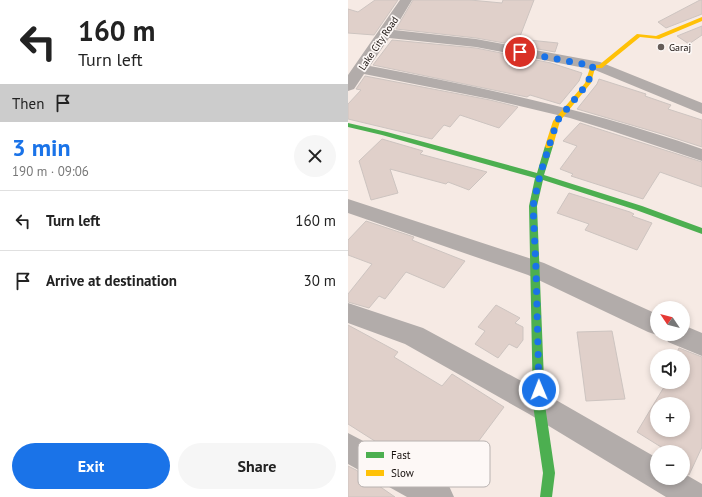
<!DOCTYPE html>
<meta charset="utf-8">
<style>
body{margin:0;font-family:"PT Sans",sans-serif;background:#f6f6f6;color:#222;height:100vh;display:flex;flex-direction:column;font-size:15px;white-space:nowrap}
*{box-sizing:border-box;margin:0}
p{font-size:13px;color:#767676}
.icon{flex:none;width:22px;height:22px;fill:none;stroke:currentColor;stroke-width:2;stroke-linecap:round;stroke-linejoin:round}
.map{position:relative;flex:1;overflow:hidden}
.panel{display:flex;flex-direction:column;background:#fff;width:348px}
.panel>*{flex:none}
.guide{background:#fff;color:#222;overflow:hidden}
.needle{width:26px;rotate:305deg}
.tools{position:absolute;left:302px;top:301px;display:grid;gap:8px}
.tools a{display:grid;place-items:center;width:40px;height:40px;border-radius:50%;background:#fff;box-shadow:0 2px 6px #0003;font-size:20px}
.pin{position:absolute;display:grid;place-items:center;width:34px;height:34px;color:#fff;margin:-17px;border:2px solid #fff;border-radius:50%;box-shadow:0 1px 4px #0007}
.me{position:absolute;width:44px;margin:-22px;rotate:359deg;stroke-linejoin:round;filter:drop-shadow(0 0 3px #0008)}
.turn{display:flex;align-items:center;gap:14px;height:84px;padding:0 12px;font-size:18px}
.turn .icon{width:52px;height:52px;stroke-width:2.5}
.turn b{display:block;font-size:28px;line-height:34px}
.then{display:flex;align-items:center;height:38px;padding:0 12px;background:#0003;gap:8px;font-size:15px}
.round{display:grid;place-items:center;flex:none;width:42px;height:42px;border-radius:21px;background:#f6f6f6}
.summary{display:flex;align-items:center;justify-content:space-between;height:68px;padding:0 12px}
h1{font-size:24px;font-weight:700;line-height:30px;color:#1a73e8}
.primary-button{display:flex;gap:8px;margin-top:auto;padding:8px 12px}
.primary-button a{flex:1;height:46px;border-radius:24px;background:#1a73e8;color:#fff;font-size:16px;font-weight:700;line-height:46px;text-align:center}
.primary-button a+a{background:#f6f6f6;color:#222}
ul{padding:0;list-style:none}
li{display:flex;align-items:center;gap:12px;height:60px;padding:0 12px;border-top:1px solid #e0e0e0}
li div{flex:1}
li b{display:block;font-size:15px}
li em{font-style:normal}
main{display:flex;flex:1;min-height:0}
.map>svg:first-child{display:block}
.building{fill:#e0d0ca;stroke:#cdc4c0;fill-rule:evenodd}
.lines{fill:none;stroke-linecap:round;stroke-linejoin:round}
.street{fill:#b2acaa;fill-rule:evenodd}
.fast{fill:#4caf50;fill-rule:evenodd}
.slow{fill:#ffc107;fill-rule:evenodd}
.route{stroke:#1a73e8;stroke-width:7;stroke-dasharray:0 12.6}
.poi-dot{fill:#655c58;stroke:#fdf8f6;stroke-width:1.5}
.labels{text-anchor:middle;stroke-width:3.5;stroke-linejoin:round;paint-order:stroke}
.far-street-label{font-size:10px;fill:#17100d;stroke:#fdf8f6}
.far-poi-label{font-size:10px;fill:#17100d;stroke:#fdf8f6;text-anchor:start}
.key{fill:#fdf8f6;stroke:#b8b2b0;stroke-width:1}
.key-label{font-size:11px;fill:#17100d}
</style>
<main>
<section class="panel">
<div class="guide">
<div class="turn"><svg class="icon" aria-label="left" viewBox="0 0 24 24"><path d="M17 20v-9H6M10 6l-5 5 5 5"/></svg><div><b>160 m</b>Turn left</div></div>
<div class="then">Then<svg class="icon" aria-label="arrive" viewBox="0 0 24 24"><path d="M6 21V4h12l-3 4 3 4H6"/></svg></div>
</div>
<div class="summary"><div><h1>3 min</h1><p>190 m · 09:06</p></div><a class="round"><svg class="icon" aria-label="close" viewBox="0 0 24 24"><path d="M6 6l12 12M18 6L6 18"/></svg></a></div>
<ul>
<li><svg class="icon" aria-label="left" viewBox="0 0 24 24"><path d="M17 20v-9H6M10 6l-5 5 5 5"/></svg><div><b>Turn left</b></div><em>160 m</em></li>
<li><svg class="icon" aria-label="arrive" viewBox="0 0 24 24"><path d="M6 21V4h12l-3 4 3 4H6"/></svg><div><b>Arrive at destination</b></div><em>30 m</em></li>
</ul>
<div class="primary-button"><a>Exit</a><a>Share</a></div>
</section>
<div class="map">
<svg width="354" height="497" viewBox="0 0 354 497">
<rect width="100%" height="100%" fill="#f6eae4"/>
<g class="building">
<polygon points="27,0 50,0 26,35 0,33 0,9 10,12"/>
<polygon points="65,0 122,0 154,3 155,0 186,0 171,39 210,43 207,52 128,38 48,29"/>
<polygon points="352,0 354,0 354,14 318,28 310,22"/>
<polygon points="354,26 354,35 341,44 329,36"/>
<polygon points="44,40 128,48 203,63 234,73 231,81 212,104 182,95 179,97 25,65"/>
<polygon points="17,76 142,100 170,107 151,128 112,115 102,127 96,125 84,139 0,119 0,104 13,90 8,89"/>
<polygon points="251,79 298,94 297,96 323,105 320,109 354,120 354,147 314,134 229,109 249,84"/>
<polygon points="232,123 354,162 354,187 312,172 295,199 223,176 225,174 212,169 229,146 215,141"/>
<polygon points="34,139 75,151 72,154 139,172 121,190 100,182 98,184 42,169 50,193 23,200 11,161"/>
<polygon points="221,193 282,212 286,214 284,216 304,223 289,250 237,230 241,224 209,213"/>
<polygon points="18,221 66,237 64,240 117,261 96,288 58,272 37,299 31,296 21,308 0,302 0,294 24,264 0,255 0,240"/>
<polygon points="148,305 172,318 167,323 175,327 175,340 169,348 161,344 150,358 127,344 137,331 130,327"/>
<polygon points="0,325 50,352 46,357 94,386 104,374 156,407 121,454 133,463 119,483 90,462 89,464 84,461 77,469 48,448 44,452 0,424"/>
<polygon points="264,331 277,399 238,401 229,332"/>
<path d="M331,348L354,357V447L341,475L335,472V452H321L289,432L316,387L311,385L312,382H335V356H327ZM309,404H335V430H309Z"/>
<polygon points="0,466 8,470 47,497 0,497"/>
</g>
<g class="lines">
<g class="street">
<path d="M52,0H64L46,30L128,39L252,62L354,103V114L247,70L128,47L41,38L22,66C134,87 246,111 354,149V161L264,131L222,118L142,99L16,74L6,89L0,91V75Z"/>
<polygon points="0,199 196,263 309,314 309,334 313,334 309,335 300,332 180,275 0,213"/>
<polygon points="0,303 75,328 201,396 309,458 309,478 335,478 335,473 354,484 354,497 318,497 181,414 57,344 0,323"/>
<polygon points="335,325 354,333 354,356 320,342 316,334 335,334"/>
<polygon points="0,433 101,486 106,497 59,497 0,464"/>
</g>
<polygon class="fast" points="0,123 39,132 189,173 197,146 201,144 204,144 205,146 196,175 294,206 354,228 354,234 288,210 195,180 189,206 197,405 207,473 204,497 192,497 195,473 185,405 181,206 187,178 34,135 0,127"/>
<polygon class="slow" points="354,17 354,21 311,39 292,37 254,68 247,68 243,83 212,121 205,146 201,148 198,148 197,146 205,121 237,83 243,65 251,65 289,34 308,36"/>
</g>
<g class="lines">
<polyline class="route" points="172,52 245,66 240,83 209,121 192,175 185,206 188,269 191,390"/>
</g>
<circle class="poi-dot" cx="313" cy="47" r="4"/>
<g class="labels">
<g class="far-street-label">
<text transform="translate(30 43) rotate(-56)" y="4">Lake City Road</text>
</g>
<g class="far-poi-label">
<text x="321" y="51">Garaj</text>
</g>
</g>
<rect x="10" y="441" width="132" height="46" rx="6" class="key"/>
<rect x="18" y="452" width="18" height="6" fill="#4caf50"/>
<rect x="18" y="470" width="18" height="6" fill="#ffc107"/>
<g class="key-label">
<text x="43" y="459">Fast</text>
<text x="43" y="477">Slow</text>
</g>
</svg>
<div class="tools">
<a><svg class="needle" viewBox="-14 -14 28 28"><path d="M0-13l5 13h-10z" fill="#e53935"/><path d="M0 13l5-13h-10z" fill="#767676"/></svg></a>
<a><svg class="icon" aria-label="sound" viewBox="0 0 24 24"><path d="M4 9h4l5-4v14l-5-4H4zM17 9q2 3 0 6"/></svg></a>
<a>+</a>
<a>−</a>
</div>
<div class="pin" style="left:172px;top:52px;background:#d93025"><svg class="icon" aria-label="arrive" viewBox="0 0 24 24"><path d="M6 21V4h12l-3 4 3 4H6"/></svg></div>
<svg class="me" style="left:191px;top:390px" viewBox="-20 -20 40 40"><circle r="17" fill="#1a73e8" stroke="#fff" stroke-width="3"/><path d="M0-11L8 9 0 5-8 9z" fill="#fff"/></svg>
</div>
</main>
